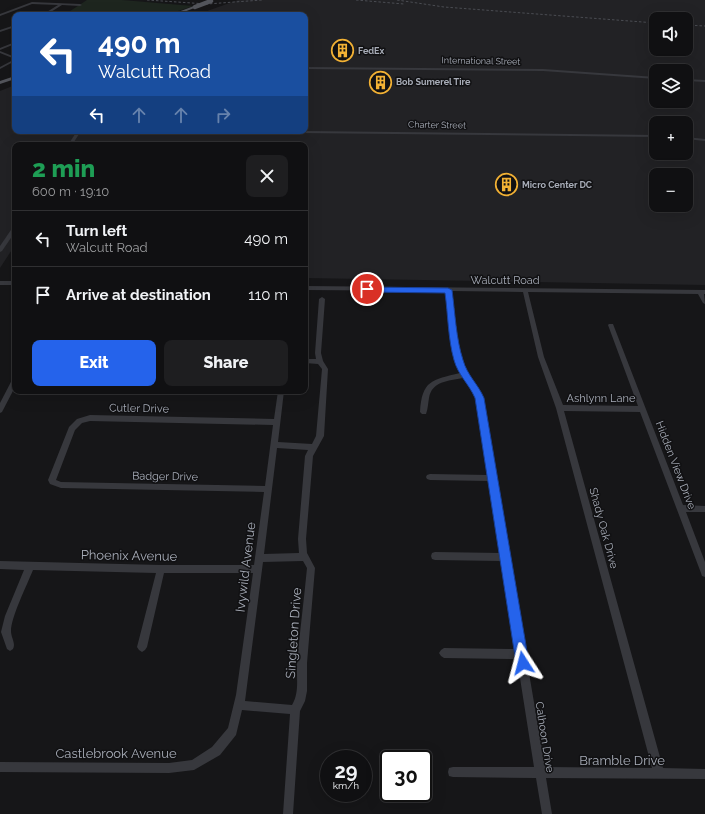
<!DOCTYPE html>
<meta charset="utf-8">
<style>
body{margin:0;font-family:Raleway,sans-serif;background:#1e1e20;color:#f1f3f6;height:100vh;display:flex;flex-direction:column;font-size:15px;white-space:nowrap}
*{box-sizing:border-box;margin:0}
p{font-size:13px;color:#9c9d9f}
.icon{flex:none;width:22px;height:22px;fill:none;stroke:currentColor;stroke-width:2;stroke-linecap:round;stroke-linejoin:round}
.map{position:relative;flex:1;overflow:hidden}
.details{position:absolute;left:12px;top:142px;width:296px;height:252px;display:flex;flex-direction:column;background:#101012;border-radius:8px;box-shadow:0 4px 16px #0002,0 0 0 1px #303032}
.details>*{flex:none}
.banner{position:absolute;left:12px;top:12px;width:296px;height:122px;border-radius:8px;box-shadow:0 4px 16px #0002,0 0 0 1px #303032;background:#1a4fa0;color:#fff;overflow:hidden}
.controls{position:absolute;left:649px;top:12px;display:grid;gap:8px}
.controls a{display:grid;place-items:center;width:44px;height:44px;border-radius:8px;background:#101012;box-shadow:0 4px 16px #0002,0 0 0 1px #303032;font-size:20px}
.speed{position:absolute;left:320px;top:750px;display:flex;gap:8px;font-size:20px;font-weight:700;text-align:center}
.speed>*{display:grid;place-content:center;width:52px;height:52px;border-radius:50%;background:#101012;box-shadow:0 4px 16px #0002,0 0 0 1px #303032;line-height:1}
.speed small{font-size:10px;font-weight:400}
.speed .limit{border:2px solid #111;border-radius:6px;background:#fff;color:#111}
.pin{position:absolute;display:grid;place-items:center;width:34px;height:34px;color:#fff;margin:-17px;border:2px solid #fff;border-radius:50%;box-shadow:0 1px 4px #0007}
.me{position:absolute;width:44px;margin:-22px;rotate:351deg;stroke-linejoin:round;filter:drop-shadow(0 0 3px #0008)}
.turn{display:flex;align-items:center;gap:14px;height:84px;padding:0 20px;font-size:18px}
.turn .icon{width:52px;height:52px;stroke-width:2.5}
.turn b{display:block;font-size:28px;line-height:34px}
.lanes{display:flex;align-items:center;height:38px;padding:0 20px;background:#0003;justify-content:center;gap:20px;direction:ltr}
.lanes .off{opacity:.35}
.round{display:grid;place-items:center;flex:none;width:42px;height:42px;border-radius:8px;background:#1e1e20}
.overview{display:flex;align-items:center;justify-content:space-between;height:68px;padding:0 20px}
h1{font-size:24px;font-weight:800;line-height:30px;color:#1e9e55}
.primary-button{display:flex;gap:8px;margin-top:auto;padding:8px 20px}
.primary-button a{flex:1;height:46px;border-radius:8px;background:#2563eb;color:#fff;font-size:16px;font-weight:800;line-height:46px;text-align:center}
.primary-button a+a{background:#1e1e20;color:#f1f3f6}
ul{padding:0;list-style:none}
li{display:flex;align-items:center;gap:12px;height:56px;padding:0 20px;border-top:1px solid #303032}
li div{flex:1}
li b{display:block;font-size:15px}
li em{font-style:normal}
.map>svg:first-child{display:block}
.built{fill:#222225;fill-rule:evenodd}
.green{fill:#1e261f}
.lines{fill:none;stroke-linecap:round;stroke-linejoin:round}
.minor{fill:#37383d;fill-rule:evenodd}
.major{fill:#53555c;fill-rule:evenodd}
.rail{stroke:#4a4c52;stroke-width:1;stroke-dasharray:2.5 2;stroke-linecap:butt}
.major-bridge{stroke:#53555c;stroke-width:4.5}
.route{fill:#2563eb;stroke:#184099}
.labels{text-anchor:middle;stroke-width:3;stroke-linejoin:round;paint-order:stroke}
.far-poi-label{font-size:9px;font-weight:bold;fill:#a8adb8;stroke:#111113;text-anchor:start}
.far-street-label{font-size:9px;fill:#a8adb8;stroke:#111113}
.street-label{font-size:11px;fill:#a8adb8;stroke:#111113}
.near-street-label{font-size:13px;fill:#a8adb8;stroke:#111113}
</style>
<div class="map">
<svg width="705" height="814" viewBox="0 0 705 814">
<rect width="100%" height="100%" fill="#161618"/>
<path class="built" d="M238,0H705V285L305,278V145H15V245L0,268V91L15,85V131H305V15H196ZM656,19H686V49H656ZM656,71H686V101H656ZM656,123H686V153H656ZM656,175H686V205H656Z"/>
<polygon class="green" points="87,0 122,0 193,6 166,15 64,15"/>
<g class="lines">
<g class="minor">
<polygon points="32,2 80,4 82,5 80,6 62,5 46,15 42,15 58,5 32,4 0,16 0,14"/>
<polygon points="15,25 15,27 0,32 0,30"/>
<polygon points="15,42 15,44 0,50 0,48"/>
<polygon points="0,51 15,57 15,61 0,69 0,67 15,59 0,53"/>
<polygon points="305,67 543,69 656,77 656,79 543,71 305,69"/>
<polygon points="686,79 705,80 705,82 686,81"/>
<polygon points="77,131 81,131 72,145 68,145"/>
<polygon points="215,131 305,131 656,135 656,137 217,132"/>
<polygon points="686,137 705,139 705,141 686,139"/>
<polygon points="15,226 15,232 2,251 0,252 0,246 13,227"/>
<rect x="0" y="281" width="15" height="4"/>
<path d="M305,286L705,290V294H704L705,304L703,303L698,294L528,292L544,357L563,405L638,406L608,325L609,324H613L683,505L705,506V512H686L705,562V577L702,576L701,573L640,412L564,411L663,768L705,769V779L546,778L552,814H542L536,778L453,777L449,776L448,772L449,768L453,767H534L517,659L444,658L441,656L439,653L441,650L444,648L515,649L501,561L435,560L432,559L431,556L432,553L435,552L500,553L489,481L430,480L427,479L426,477L427,475L430,474L488,475L476,397L463,378C448,381 432,381 429,398C428,403 428,409 426,414H422L420,412C422,380 432,380 460,373C448,351 449,317 445,291L305,290ZM451,291L523,292L538,357L556,408L652,768L545,767L482,397L467,373L461,358Z"/>
<path d="M322,297L325,299L321,353L323,361L328,369L324,436L313,456L306,539L307,553L315,568L307,663V691L305,701L300,711L293,814H283L290,714L242,710L236,735L220,755L194,770L169,773L0,772V762L169,763L192,760L212,747L228,728L236,695L253,573H164L147,647L145,650L142,652L139,650L137,647L156,573L33,570C27,585 11,617 11,631C11,638 16,643 13,649L10,651L7,649L1,632L5,616L24,570L0,569V561L161,565H254L264,492L61,488L50,484L48,480L69,427L77,419L90,415L274,419L278,391H284L278,442L312,444L316,436L322,369L318,364L305,363V359H316L315,353L319,299ZM90,421L273,425L265,486L61,482L56,480L75,430L82,423ZM277,448L308,450L305,456L298,539L299,553L264,554ZM303,561L307,568C304,599 300,631 297,662C296,676 300,692 292,705L245,701L263,562Z"/>
<polygon points="13,378 15,378 15,387 2,412 0,413 0,403"/>
</g>
<g class="major">
<polygon points="194,6 197,7 176,15 170,15"/>
<polygon points="15,76 15,79 0,84 0,81"/>
</g>
<g class="rail">
<polyline points="147,0 207,4 262,0"/>
<polyline points="356,0 404,4"/>
<polyline points="397,0 444,7 656,23"/>
<polyline points="686,25 705,26"/>
</g>
<polyline class="major-bridge" points="195,7 211,1"/>
</g>
<path class="route" d="M364,287L448,288L452,290C455,312 456,339 463,360C467,375 478,384 484,398L529,663L527,668L523,669L518,668L516,663L475,398C469,384 458,375 454,360C448,339 448,314 445,293L367,292L363,289Z"/>
<defs>
<symbol id="building-ring" viewBox="-11 -11 22 22"><circle r="9.5" fill="#111113" stroke="#f2b134" stroke-width="1.5"/><path d="M-4-6H4V6H1V3H-1V6H-4ZM-2.5-4.3h1.7v1.8h-1.7ZM.8-4.3h1.7v1.8H.8ZM-2.5-1h1.7V.8h-1.7ZM.8-1h1.7V.8H.8Z" fill="#f2b134"/></symbol>
</defs>
<g fill-rule="evenodd">
<use href="#building-ring" x="330" y="38" width="25" height="25"/>
<use href="#building-ring" x="368" y="70" width="25" height="25"/>
<use href="#building-ring" x="494" y="172" width="25" height="25"/>
</g>
<g class="labels">
<g class="far-poi-label">
<text x="358" y="54">FedEx</text>
<text x="396" y="85">Bob Sumerel Tire</text>
<text x="522" y="188">Micro Center DC</text>
</g>
<g class="far-street-label">
<text transform="translate(481 61) rotate(1)" y="3">International Street</text>
<text transform="translate(437 125) rotate(1)" y="3">Charter Street</text>
</g>
<g class="street-label">
<text x="505" y="284">Walcutt Road</text>
<text x="601" y="402">Ashlynn Lane</text>
<text transform="translate(139 408) rotate(1)" y="4">Cutler Drive</text>
<text transform="translate(676 465) rotate(69)" y="4">Hidden View Drive</text>
<text transform="translate(165 476) rotate(1)" y="4">Badger Drive</text>
<text transform="translate(604 528) rotate(75)" y="4">Shady Oak Drive</text>
<text transform="translate(545 737) rotate(81)" y="4">Calhoon Drive</text>
</g>
<g class="near-street-label">
<text transform="translate(129 555) rotate(1)" y="5">Phoenix Avenue</text>
<text transform="translate(245 567) rotate(-83)" y="5">Ivywild Avenue</text>
<text transform="translate(293 633) rotate(-86)" y="5">Singleton Drive</text>
<text x="116" y="758">Castlebrook Avenue</text>
<text x="622" y="765">Bramble Drive</text>
</g>
</g>
</svg>
<div class="controls">
<a><svg class="icon" aria-label="sound" viewBox="0 0 24 24"><path d="M4 9h4l5-4v14l-5-4H4zM17 9q2 3 0 6"/></svg></a>
<a><svg class="icon" aria-label="layers" viewBox="0 0 24 24"><path d="M12 4l9 5-9 5-9-5zM3 14l9 5 9-5"/></svg></a>
<a>+</a>
<a>−</a>
</div>
<div class="speed"><div>29<small>km/h</small></div><div class="limit">30</div></div>
<div class="pin" style="left:367px;top:289px;background:#d93025"><svg class="icon" aria-label="arrive" viewBox="0 0 24 24"><path d="M6 21V4h12l-3 4 3 4H6"/></svg></div>
<svg class="me" style="left:523px;top:663px" viewBox="-20 -20 40 40"><path d="M0-17L14 15 0 8-14 15z" fill="#2563eb" stroke="#fff" stroke-width="4"/></svg>
<div class="banner">
<div class="turn"><svg class="icon" aria-label="left" viewBox="0 0 24 24"><path d="M17 20v-9H6M10 6l-5 5 5 5"/></svg><div><b>490 m</b>Walcutt Road</div></div>
<div class="lanes"><svg class="icon" aria-label="left" viewBox="0 0 24 24"><path d="M17 20v-9H6M10 6l-5 5 5 5"/></svg><svg class="icon off" aria-label="ahead" viewBox="0 0 24 24"><path d="M12 20V5M6 11l6-6 6 6"/></svg><svg class="icon off" aria-label="ahead" viewBox="0 0 24 24"><path d="M12 20V5M6 11l6-6 6 6"/></svg><svg class="icon off" aria-label="right" viewBox="0 0 24 24"><path d="M7 20v-9h11M14 6l5 5-5 5"/></svg></div>
</div>
<section class="details">
<div class="overview"><div><h1>2 min</h1><p>600 m · 19:10</p></div><a class="round"><svg class="icon" aria-label="close" viewBox="0 0 24 24"><path d="M6 6l12 12M18 6L6 18"/></svg></a></div>
<ul>
<li><svg class="icon" aria-label="left" viewBox="0 0 24 24"><path d="M17 20v-9H6M10 6l-5 5 5 5"/></svg><div><b>Turn left</b><p>Walcutt Road</p></div><em>490 m</em></li>
<li><svg class="icon" aria-label="arrive" viewBox="0 0 24 24"><path d="M6 21V4h12l-3 4 3 4H6"/></svg><div><b>Arrive at destination</b></div><em>110 m</em></li>
</ul>
<div class="primary-button"><a>Exit</a><a>Share</a></div>
</section>
</div>
